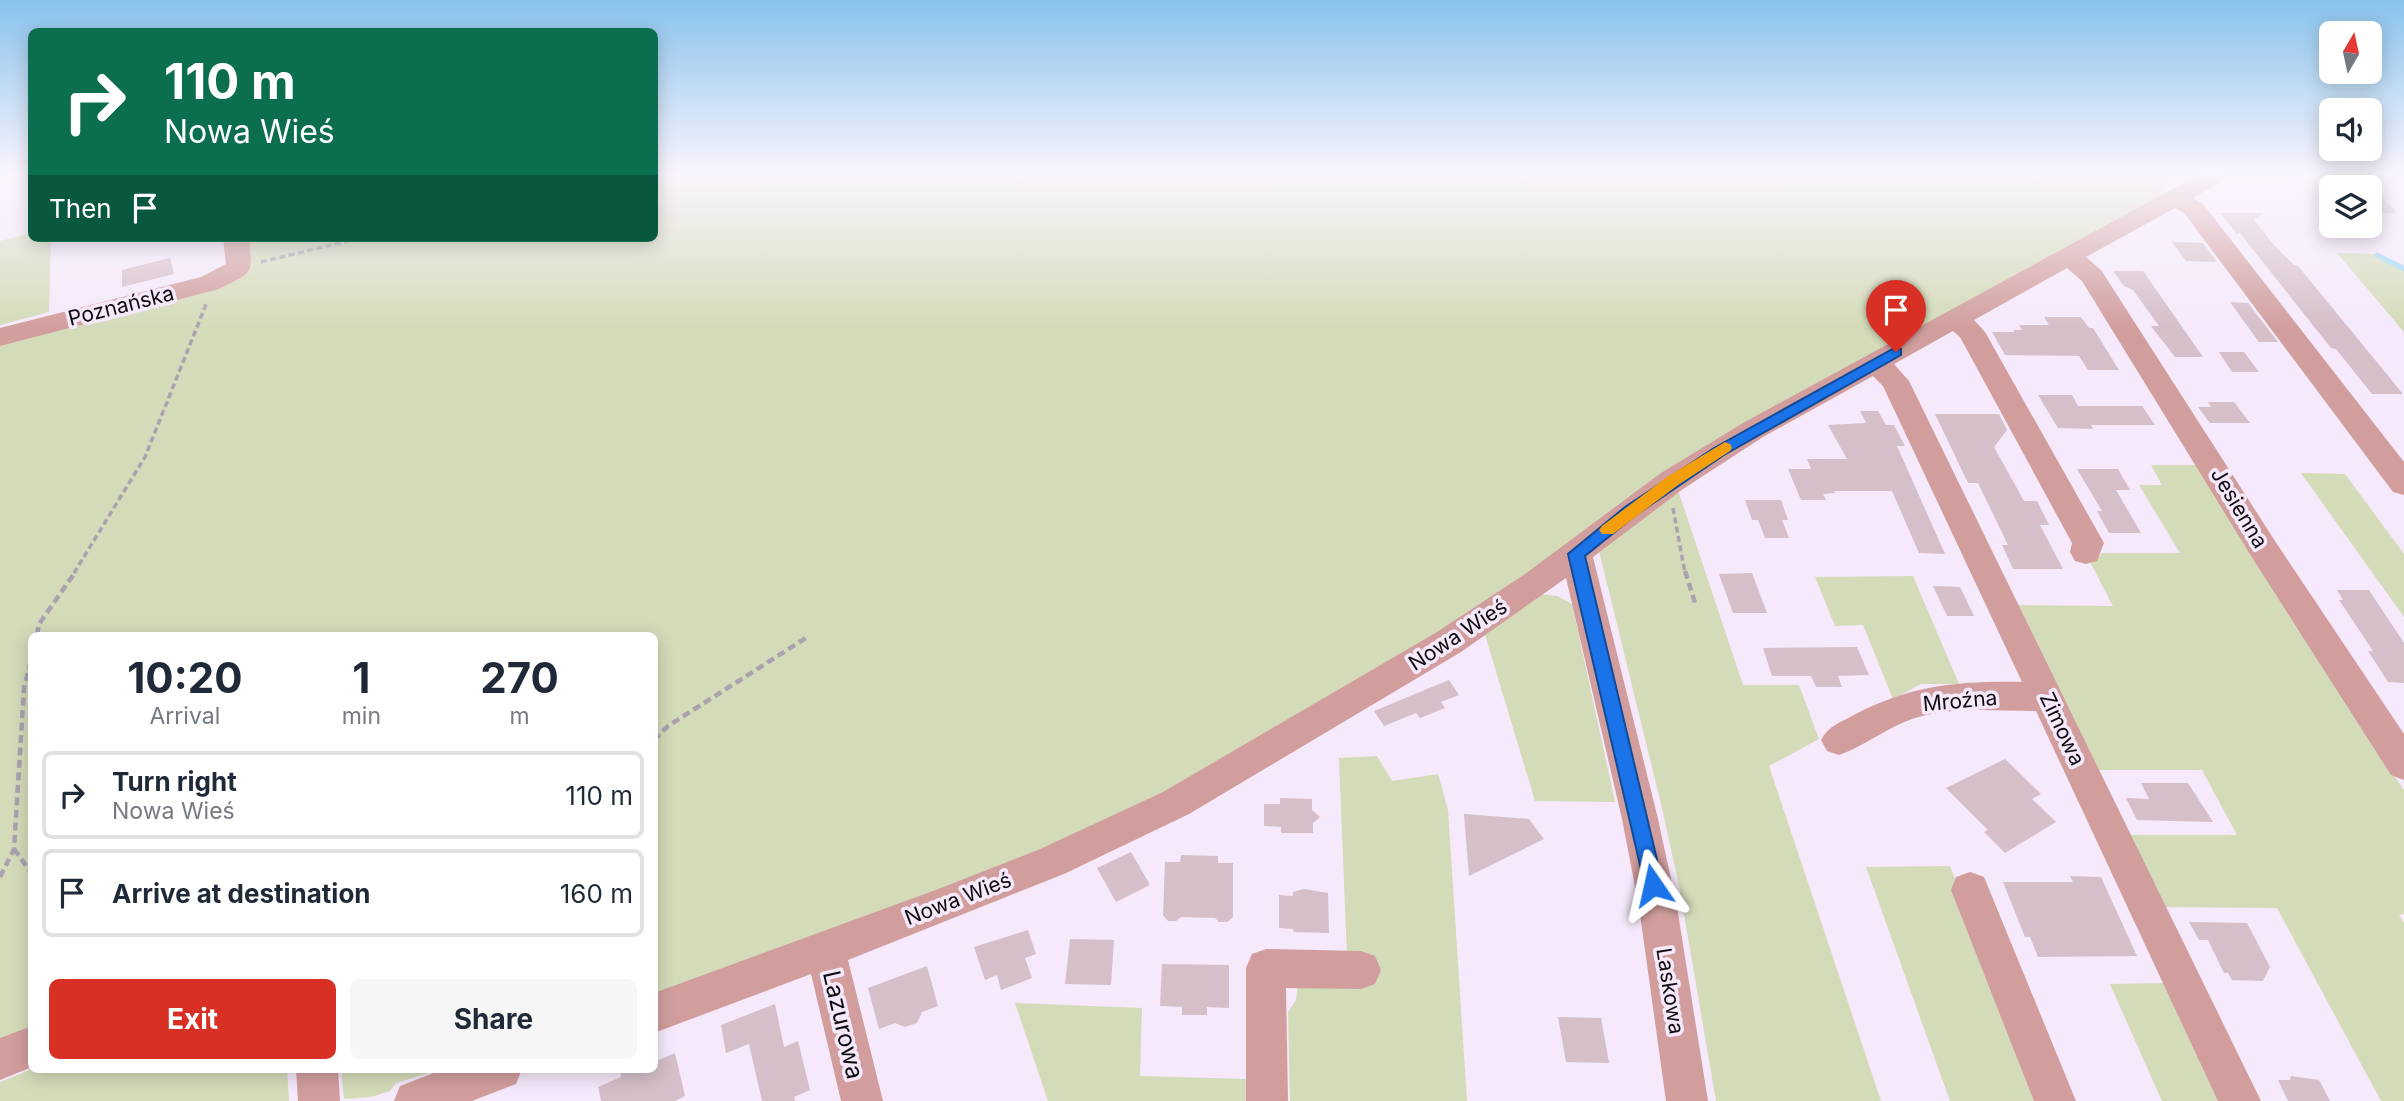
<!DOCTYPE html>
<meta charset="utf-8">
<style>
body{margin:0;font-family:Inter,sans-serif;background:#f6f6f7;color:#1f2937;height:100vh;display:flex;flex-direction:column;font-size:26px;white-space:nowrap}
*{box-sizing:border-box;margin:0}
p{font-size:23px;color:#747a83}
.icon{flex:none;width:38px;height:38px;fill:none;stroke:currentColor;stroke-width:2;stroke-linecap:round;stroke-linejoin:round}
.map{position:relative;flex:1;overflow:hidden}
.drawer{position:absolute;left:28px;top:632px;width:630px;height:441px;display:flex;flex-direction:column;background:#fff;border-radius:10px;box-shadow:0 4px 18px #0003}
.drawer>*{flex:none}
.banner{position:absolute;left:28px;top:28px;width:630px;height:214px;border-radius:10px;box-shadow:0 4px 18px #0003;background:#0b6e4f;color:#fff;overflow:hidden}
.needle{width:46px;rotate:9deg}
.controls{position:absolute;left:2319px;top:21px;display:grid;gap:14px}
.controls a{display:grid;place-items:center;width:63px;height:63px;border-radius:10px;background:#fff;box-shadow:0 4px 18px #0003;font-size:35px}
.pin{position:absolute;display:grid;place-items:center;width:60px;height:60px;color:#fff;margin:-72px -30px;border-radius:50% 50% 50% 0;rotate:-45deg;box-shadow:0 0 7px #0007}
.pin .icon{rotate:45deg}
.me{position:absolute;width:77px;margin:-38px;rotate:349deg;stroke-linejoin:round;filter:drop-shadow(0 0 5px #0008)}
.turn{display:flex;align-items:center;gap:24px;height:147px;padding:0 21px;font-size:32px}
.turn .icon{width:91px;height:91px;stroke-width:2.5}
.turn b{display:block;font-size:49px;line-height:60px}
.then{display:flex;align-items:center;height:66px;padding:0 21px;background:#0003;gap:14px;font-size:26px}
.eta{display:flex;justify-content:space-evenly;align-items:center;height:119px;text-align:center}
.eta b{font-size:42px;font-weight:700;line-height:49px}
.cta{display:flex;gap:14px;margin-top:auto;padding:14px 21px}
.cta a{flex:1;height:80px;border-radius:10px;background:#d93025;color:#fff;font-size:28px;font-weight:700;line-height:80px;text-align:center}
.cta a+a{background:#f6f6f7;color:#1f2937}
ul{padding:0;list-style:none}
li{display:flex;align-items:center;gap:21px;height:88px;margin:0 14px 10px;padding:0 7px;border:4px solid #e0e1e3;border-radius:10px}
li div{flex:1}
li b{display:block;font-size:26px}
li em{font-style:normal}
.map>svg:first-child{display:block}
.green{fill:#d4dbb9}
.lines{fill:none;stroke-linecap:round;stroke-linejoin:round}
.stream{stroke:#98d8f2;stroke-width:5}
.building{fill:#d5bfc9}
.path-far1{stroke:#aba2b0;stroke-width:3.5;stroke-dasharray:6 3.5;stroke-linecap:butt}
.path{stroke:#aba2b0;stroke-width:4.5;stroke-dasharray:8 4.5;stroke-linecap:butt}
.minor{fill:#d19e9d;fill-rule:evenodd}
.route{fill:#1a73e8;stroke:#114b97;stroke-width:2}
.slow{fill:#f59e0b}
.labels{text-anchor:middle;stroke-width:7;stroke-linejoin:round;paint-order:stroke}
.street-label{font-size:21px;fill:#0f0b11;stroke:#f5e9fb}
.near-street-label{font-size:24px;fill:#0f0b11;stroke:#f5e9fb}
</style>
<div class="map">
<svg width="2404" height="1101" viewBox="0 0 2404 1101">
<rect width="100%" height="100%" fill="#f5e9fb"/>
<g class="green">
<polygon points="655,174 2185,174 2161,187 2166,195 1839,374 1512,590 1142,810 655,1004 654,635 32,635 31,1027 0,1039 0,340 220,283 247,238 654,238"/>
<polygon points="31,233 32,238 51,238 49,312 0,325 0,241"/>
<polygon points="2337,253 2379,254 2404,265 2404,332"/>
<polygon points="2151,465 2200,465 2354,717 2404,790 2404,914 2399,915 2404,923 2404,1101 2381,1101 2277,908 2158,907 2123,835 2237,835 2202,770 2092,770 2012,605 2113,606 2089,560 2096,560 2102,553 2180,553 2139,485 2162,485"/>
<polygon points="2301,473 2345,474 2404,554 2404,617"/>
<polygon points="1678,490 1743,685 1799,685 1819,739 1769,766 1881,1101 1716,1101 1680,891 1662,808 1599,551"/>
<polygon points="1913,576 1959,684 1921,684 1893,699 1863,625 1835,626 1815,577"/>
<polygon points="1541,594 1557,596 1572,604 1615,802 1535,801 1485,635"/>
<polygon points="1377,756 1392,781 1438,774 1448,810 1467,1101 1290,1101 1288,1012 1296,1000 1298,984 1347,956 1339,758"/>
<polygon points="1950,866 2043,1101 1950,1101 1866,867"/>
<polygon points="2166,983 2221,1101 2162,1101 2110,984"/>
<polygon points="1015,1003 1142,1008 1140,1076 1247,1079 1247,1101 1048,1101"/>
<polygon points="32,1069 287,1069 289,1101 0,1101 0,1082"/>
<polygon points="341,1069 442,1069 396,1083 390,1091 371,1097 344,1099"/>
</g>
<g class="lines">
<polyline class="stream" points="2377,255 2404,269"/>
</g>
<g class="building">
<polygon points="2370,184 2397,213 2370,213"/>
<polygon points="2220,213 2263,213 2254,220 2274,245 2294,265 2298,266 2403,394 2372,394 2336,349 2331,348 2239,232 2237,234"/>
<polygon points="2172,242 2203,243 2217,262 2186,261"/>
<polygon points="170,258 174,274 122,287 122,270"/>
<polygon points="2113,271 2143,271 2203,357 2175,357 2151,326 2159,326 2133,290 2124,286"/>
<polygon points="2230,302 2248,303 2278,342 2259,342"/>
<polygon points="2044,317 2081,317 2089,328 2093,328 2119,370 2088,370 2079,356 2005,355 1992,332 2015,332 2013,330 2022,330 2019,325 2049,325"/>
<polygon points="2219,352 2244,352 2259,372 2232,372"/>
<polygon points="2038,395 2072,395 2078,406 2142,406 2155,425 2091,425 2093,429 2058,428"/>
<polygon points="2208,402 2234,402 2250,423 2210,423 2198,407 2211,407"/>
<polygon points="1860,411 1878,411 1886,425 1894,425 1905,446 1897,446 1945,554 1919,553 1892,491 1834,491 1835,493 1823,494 1826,500 1801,500 1788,469 1811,469 1807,459 1847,459 1828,425 1866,423"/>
<polygon points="1935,414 1999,414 2007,430 1994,447 2024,501 2037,501 2049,525 2040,525 2063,569 2013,569 2002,545 2008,545 1978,483 1968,483"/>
<polygon points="2077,469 2118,469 2130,490 2116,490 2141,533 2109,533 2097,511 2102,511"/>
<polygon points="1745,500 1781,500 1788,520 1782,520 1789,538 1765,538 1758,520 1752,520"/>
<polygon points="1752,573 1767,613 1733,613 1719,574"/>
<polygon points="1933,586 1960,587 1974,616 1947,616"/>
<polygon points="2337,590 2369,590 2404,643 2404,683 2388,682 2368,651 2373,651 2339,600 2343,600"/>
<polygon points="1857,647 1869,675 1838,676 1842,687 1816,687 1811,676 1772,676 1763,648"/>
<polygon points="1449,680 1459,695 1441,702 1445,708 1420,718 1416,713 1384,726 1374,711"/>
<polygon points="2005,759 2041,794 2032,799 2056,822 2005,853 1984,832 1988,830 1946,788"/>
<polygon points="2141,783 2188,783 2213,822 2137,820 2126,798 2149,799"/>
<polygon points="1280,798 1312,799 1312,810 1320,817 1313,823 1313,833 1281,833 1281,827 1264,826 1264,804 1280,804"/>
<polygon points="1464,814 1529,819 1544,839 1469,876"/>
<polygon points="1131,852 1150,885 1116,902 1097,868"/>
<polygon points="1181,855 1218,856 1218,863 1233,863 1233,917 1227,922 1219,922 1215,918 1181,917 1176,921 1168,921 1163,915 1165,862 1180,862"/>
<polygon points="2070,876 2101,877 2137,956 2038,957 2030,937 2025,937 2003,882 2073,882"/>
<polygon points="1304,889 1328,893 1329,933 1294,932 1293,929 1279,928 1279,895 1293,896 1293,892"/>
<polygon points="2189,922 2247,923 2270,967 2263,981 2232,980 2228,973 2224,973 2208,940 2199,940"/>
<polygon points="1028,930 1036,954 1025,958 1032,978 1001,990 997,975 985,980 974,947"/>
<polygon points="1070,939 1114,940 1111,985 1065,984"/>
<polygon points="1162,964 1229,965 1229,1008 1207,1007 1207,1015 1182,1015 1182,1007 1160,1006"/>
<polygon points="927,966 938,1006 922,1012 917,1023 905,1027 895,1023 879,1029 868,988"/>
<polygon points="775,1004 784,1047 798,1041 810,1090 794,1097 795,1101 762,1101 749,1044 726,1053 721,1025"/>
<polygon points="1558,1017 1601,1018 1609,1063 1566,1062"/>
<polygon points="675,1053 685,1096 675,1101 601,1101 598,1087 621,1077 620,1069 654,1069 654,1062"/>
<polygon points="2291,1076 2319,1080 2330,1101 2288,1101 2278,1080 2290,1080"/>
</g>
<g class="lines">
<g class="path-far1">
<polyline points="261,262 360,238"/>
<polyline points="1673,508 1685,573"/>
<polyline points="74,573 145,457 207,302"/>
</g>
<g class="path">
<polyline points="1685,571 1696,606"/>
<polyline points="37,635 39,624 76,571"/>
<polyline points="654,740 668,726 809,636"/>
<polyline points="14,849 32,874"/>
<polyline points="0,877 14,849 24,688 32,656"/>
</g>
<g class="minor">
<path d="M2200,174H2230L2226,179L2193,198L2203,204L2404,462V495L2393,492L2185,214L2175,208L2086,257L2101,270L2275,541L2404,734V780L2391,775L2253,559L2082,281L2067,268L1974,320L1985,332L2104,543L2097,561L2086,564L2075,561L2070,552L2072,543L1960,337L1953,331L1894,364L1909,381L2261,1101H2218L2036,711C1995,711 1951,706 1912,719C1886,728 1865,746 1839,755L1827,751L1821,740C1828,726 1841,722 1854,715C1911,685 1959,681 2022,682L1883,386L1873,376L1763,437L1683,489L1593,557L1658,819L1677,907L1708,1101H1666L1639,907L1622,819L1566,578L1461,652L1189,814L1064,874L848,960L883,1101H841L811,974L654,1033V993L941,888L1038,850L1163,792L1437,632L1525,574L1661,473L1743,423Z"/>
<path d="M223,238H249C253,277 253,271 219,289L0,346V328L201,277L226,264Z"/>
<polygon points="1970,872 1984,877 2076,1101 2034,1101 1951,890 1956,877"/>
<polygon points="1266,949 1361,951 1375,956 1381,970 1375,984 1361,989 1286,988 1288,1101 1246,1101 1246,968 1252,954"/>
<polygon points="32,1026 32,1067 0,1080 0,1038"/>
<polygon points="296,1069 338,1069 340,1101 298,1101"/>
<polygon points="444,1069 522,1069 516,1084 472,1101 394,1101 400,1086"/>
</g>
</g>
<linearGradient id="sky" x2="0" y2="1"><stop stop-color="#88c2ec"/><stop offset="0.53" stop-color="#faf5fd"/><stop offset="1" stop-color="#faf5fd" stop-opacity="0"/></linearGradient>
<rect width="2404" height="328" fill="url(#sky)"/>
<polygon class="route" points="1896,347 1901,349 1901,355 1724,455 1636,515 1585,556 1663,885 1660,891 1653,894 1646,891 1568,554 1625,507 1714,448"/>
<polygon class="slow" points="1725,442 1730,444 1732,448 1730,451 1678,485 1613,534 1602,534 1599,530 1602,526 1667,477"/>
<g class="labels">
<g class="street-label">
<text transform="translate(121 306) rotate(-14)" y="7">Poznańska</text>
<text transform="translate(2239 508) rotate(59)" y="7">Jesienna</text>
<text transform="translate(1458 635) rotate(-33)" y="7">Nowa Wieś</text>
<text transform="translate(1960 701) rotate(-5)" y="7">Mroźna</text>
<text transform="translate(2062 729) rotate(65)" y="7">Zimowa</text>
<text transform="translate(958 899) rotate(-21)" y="7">Nowa Wieś</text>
<text transform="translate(1670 991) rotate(81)" y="7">Laskowa</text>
</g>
<g class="near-street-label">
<text transform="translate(843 1025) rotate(77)" y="8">Lazurowa</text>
</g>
</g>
</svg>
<div class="controls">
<a><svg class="needle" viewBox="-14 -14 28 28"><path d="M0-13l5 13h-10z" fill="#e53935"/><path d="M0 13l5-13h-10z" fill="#747a83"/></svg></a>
<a><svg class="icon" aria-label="sound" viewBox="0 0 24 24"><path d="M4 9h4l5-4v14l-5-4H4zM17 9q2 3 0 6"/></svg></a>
<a><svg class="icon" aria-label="layers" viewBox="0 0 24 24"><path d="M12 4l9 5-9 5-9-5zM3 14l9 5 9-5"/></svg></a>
</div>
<div class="pin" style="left:1896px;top:352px;background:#d93025"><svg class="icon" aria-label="arrive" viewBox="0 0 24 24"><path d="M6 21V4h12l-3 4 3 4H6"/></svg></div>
<svg class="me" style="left:1653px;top:885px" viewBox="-20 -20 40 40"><path d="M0-17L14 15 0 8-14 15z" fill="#1a73e8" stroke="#fff" stroke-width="4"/></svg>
<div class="banner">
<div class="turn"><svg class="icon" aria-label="right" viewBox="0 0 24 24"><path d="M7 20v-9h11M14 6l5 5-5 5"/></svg><div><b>110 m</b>Nowa Wieś</div></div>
<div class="then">Then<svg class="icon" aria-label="arrive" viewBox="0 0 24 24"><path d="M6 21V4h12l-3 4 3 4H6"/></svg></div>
</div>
<section class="drawer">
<div class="eta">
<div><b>10:20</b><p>Arrival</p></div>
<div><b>1</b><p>min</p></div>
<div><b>270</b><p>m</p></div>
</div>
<ul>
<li><svg class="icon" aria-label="right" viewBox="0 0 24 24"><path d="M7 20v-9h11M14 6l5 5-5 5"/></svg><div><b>Turn right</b><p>Nowa Wieś</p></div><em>110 m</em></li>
<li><svg class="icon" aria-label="arrive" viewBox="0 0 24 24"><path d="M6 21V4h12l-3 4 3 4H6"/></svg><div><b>Arrive at destination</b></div><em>160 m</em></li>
</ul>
<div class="cta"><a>Exit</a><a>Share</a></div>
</section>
</div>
